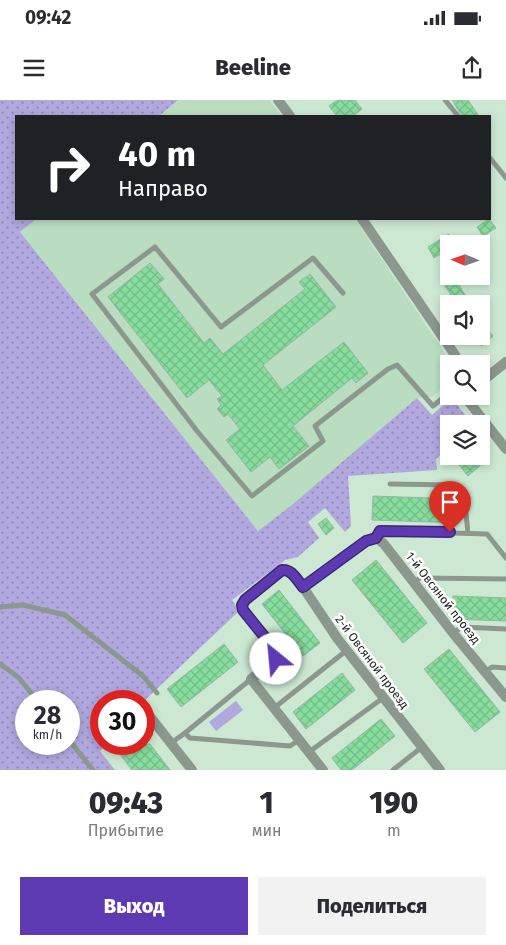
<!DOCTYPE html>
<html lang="ru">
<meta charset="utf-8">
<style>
body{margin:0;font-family:"Fira Sans",sans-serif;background:#f2f2f3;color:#2b2b33;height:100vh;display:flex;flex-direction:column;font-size:19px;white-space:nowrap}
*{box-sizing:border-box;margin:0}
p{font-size:16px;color:#7c7c81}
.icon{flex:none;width:28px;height:28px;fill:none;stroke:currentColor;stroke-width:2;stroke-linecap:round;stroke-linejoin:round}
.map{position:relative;height:670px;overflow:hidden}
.drawer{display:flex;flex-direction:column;background:#fff;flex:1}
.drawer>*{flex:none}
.hud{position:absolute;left:15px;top:15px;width:476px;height:105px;border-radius:0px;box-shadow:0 2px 8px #0003;background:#202124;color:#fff;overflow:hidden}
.needle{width:32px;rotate:272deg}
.fabs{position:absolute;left:440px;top:135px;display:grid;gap:10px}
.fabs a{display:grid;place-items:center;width:50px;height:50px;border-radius:0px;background:#fff;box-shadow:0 2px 8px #0003;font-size:25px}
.speed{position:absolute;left:15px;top:590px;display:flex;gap:10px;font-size:25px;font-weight:700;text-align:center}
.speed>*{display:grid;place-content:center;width:65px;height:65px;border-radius:50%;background:#fff;box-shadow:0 2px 8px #0003;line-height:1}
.speed small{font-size:12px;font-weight:400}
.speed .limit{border:8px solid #d22;background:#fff;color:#111}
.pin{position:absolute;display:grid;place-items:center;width:42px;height:42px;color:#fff;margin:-51px -21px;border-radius:50% 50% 50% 0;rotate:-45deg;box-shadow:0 0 5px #0007}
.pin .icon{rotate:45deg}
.me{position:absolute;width:55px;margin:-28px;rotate:332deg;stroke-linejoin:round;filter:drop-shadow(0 0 4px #0008)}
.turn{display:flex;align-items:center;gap:18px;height:105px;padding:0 20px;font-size:22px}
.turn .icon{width:65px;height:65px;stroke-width:2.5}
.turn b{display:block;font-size:35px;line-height:42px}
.eta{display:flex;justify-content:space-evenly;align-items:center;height:85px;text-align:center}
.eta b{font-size:30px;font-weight:800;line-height:35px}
.cta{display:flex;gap:10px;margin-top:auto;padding:10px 20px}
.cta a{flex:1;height:58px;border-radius:0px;background:#5e3ab2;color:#fff;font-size:20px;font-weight:800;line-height:58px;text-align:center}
.cta a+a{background:#f2f2f3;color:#2b2b33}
.status{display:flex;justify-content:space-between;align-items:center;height:35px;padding:0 25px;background:#fff;direction:ltr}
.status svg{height:14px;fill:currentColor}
header{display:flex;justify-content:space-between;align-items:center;height:65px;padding:0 20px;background:#fff;font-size:22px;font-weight:800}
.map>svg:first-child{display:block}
.built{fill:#baddc2}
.grass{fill:url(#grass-dots);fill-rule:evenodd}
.park{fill:#b0a8de}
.building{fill:url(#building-cross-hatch);stroke:#99b49e}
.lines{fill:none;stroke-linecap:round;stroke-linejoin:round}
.service{stroke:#8c978e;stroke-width:5}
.minor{stroke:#8c978e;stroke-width:10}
.route-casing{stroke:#3d2674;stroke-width:12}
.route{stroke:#5e3ab2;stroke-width:9}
.labels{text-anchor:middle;stroke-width:5;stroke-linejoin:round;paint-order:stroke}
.street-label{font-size:12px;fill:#172119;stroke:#fff}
</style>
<div class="status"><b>09:42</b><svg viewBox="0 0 49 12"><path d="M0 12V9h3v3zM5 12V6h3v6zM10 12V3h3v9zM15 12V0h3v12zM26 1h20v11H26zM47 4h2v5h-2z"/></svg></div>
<header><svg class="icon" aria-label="menu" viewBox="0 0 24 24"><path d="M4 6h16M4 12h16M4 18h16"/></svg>Beeline<svg class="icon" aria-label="share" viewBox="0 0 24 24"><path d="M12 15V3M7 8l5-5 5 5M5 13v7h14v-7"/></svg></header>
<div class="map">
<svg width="506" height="670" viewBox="0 0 506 670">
<defs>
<pattern id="grass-dots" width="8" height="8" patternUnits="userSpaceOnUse" patternTransform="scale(1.25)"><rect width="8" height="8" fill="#b0a8de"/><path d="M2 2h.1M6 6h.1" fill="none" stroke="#8e88b3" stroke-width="1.8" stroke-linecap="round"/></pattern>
<pattern id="building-cross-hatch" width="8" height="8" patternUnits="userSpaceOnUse" patternTransform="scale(1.25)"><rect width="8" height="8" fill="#86dd9e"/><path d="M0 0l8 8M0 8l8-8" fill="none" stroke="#73bd88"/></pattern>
</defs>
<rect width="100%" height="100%" fill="#cce8d2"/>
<g class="built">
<polygon points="178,0 269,0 282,16 159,16"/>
<polygon points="36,119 355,119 446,255 449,264 449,283 432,297 417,298 293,404 258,431 20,132"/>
</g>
<path class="grass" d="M0,0H178L159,16H16V119H36L20,132L258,431L293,404L417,298L432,315L448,301L455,302L472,324H449V348L436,359L437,370L348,376L351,426L345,432L325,408L308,422L319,438L298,457L285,460L232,500L239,511L145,600L144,604V601H101V644H108L100,651L115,670H0ZM26,601H69V644H26Z"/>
<polygon class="park" points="236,601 243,610 216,631 209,622"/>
<g class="building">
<polygon points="337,0 355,0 362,9 353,16 337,16 329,6"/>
<polygon points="452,0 468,0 479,16 462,16"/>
<polygon points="489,119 496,128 483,136 477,127"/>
<polygon points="449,134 449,149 434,158 428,147"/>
<polygon points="150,163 164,179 158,184 204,243 210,238 223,254 305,189 299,182 310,174 336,207 263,265 282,290 344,242 368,273 356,283 352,278 293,326 309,346 279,369 270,357 251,372 226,340 240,329 228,314 224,317 217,309 221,305 217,299 222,296 209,280 187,298 108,197"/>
<polygon points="455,179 467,198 459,204 457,204 445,186"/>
<polygon points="481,222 493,236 481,246"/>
<polygon points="452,356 478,356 483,363 468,376"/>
<polygon points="373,396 459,399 459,423 372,420"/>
<polygon points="326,418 334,428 326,435 318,424"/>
<polygon points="376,460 427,523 403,543 352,480"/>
<polygon points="279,490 320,543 303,556 262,504"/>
<polygon points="453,496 506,498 506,521 452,519"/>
<polygon points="224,544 238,562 181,607 167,589"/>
<polygon points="449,549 500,612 475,632 424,569"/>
<polygon points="342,573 355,590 306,629 293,612"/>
<polygon points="381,619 395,636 352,670 341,670 332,658"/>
<polygon points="112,644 150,644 170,670 132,670"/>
</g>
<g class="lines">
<g class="service">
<polyline points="445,0 458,16"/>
<polyline points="490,58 506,78"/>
<polyline points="343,193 313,158 221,227 155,147 92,194 197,331 252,396 323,341 315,326 388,269 397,265 433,306 449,293"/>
<path d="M390,384L454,385C467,391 466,420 468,433"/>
<polyline points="377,438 380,431 487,434 506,458"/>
<polyline points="414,482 420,478 506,479"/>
<polyline points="0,507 23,505 65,515 143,576 157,593"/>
<polyline points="453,533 462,527 506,529"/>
<polyline points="0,564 18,577 38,601"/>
<polyline points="486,571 492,567 506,568"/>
<polyline points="274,608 347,550"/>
<polyline points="185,633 251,579"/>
<polyline points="69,640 93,670"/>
<polyline points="171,643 185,633 190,638 290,646 299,640"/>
<polyline points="309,652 383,598"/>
<polyline points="393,670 422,647"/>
</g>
<g class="minor">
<polyline points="278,0 290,16"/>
<polyline points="362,119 455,255 459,264"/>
<polyline points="481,282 506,262"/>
<polyline points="468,296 469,302 506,349"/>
<polyline points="303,487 365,441 377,438 384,444 453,533 506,597"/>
<polyline points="144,609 192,670"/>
<polyline points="323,670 251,579 275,561 276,553 243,510 243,502 282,470 289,471 303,487 337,538 440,670"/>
</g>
</g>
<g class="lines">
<defs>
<path id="route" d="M276,559L275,550L243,510L242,505L245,500L282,470C292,469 297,480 303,487L366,441L376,438L380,431L450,432"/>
</defs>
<use href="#route" class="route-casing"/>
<use href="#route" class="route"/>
</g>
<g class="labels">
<g class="street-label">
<text transform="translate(443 498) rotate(52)" y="4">1-й Овсяной проезд</text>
<text transform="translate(372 562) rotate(53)" y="4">2-й Овсяной проезд</text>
</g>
</g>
</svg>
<div class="fabs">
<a><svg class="needle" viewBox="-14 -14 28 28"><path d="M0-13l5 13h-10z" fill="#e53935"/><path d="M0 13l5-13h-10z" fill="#7c7c81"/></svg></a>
<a><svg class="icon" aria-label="sound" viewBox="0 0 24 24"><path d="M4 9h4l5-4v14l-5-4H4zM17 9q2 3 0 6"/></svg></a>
<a><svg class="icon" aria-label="search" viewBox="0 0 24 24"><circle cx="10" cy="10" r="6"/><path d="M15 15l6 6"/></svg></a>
<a><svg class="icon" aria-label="layers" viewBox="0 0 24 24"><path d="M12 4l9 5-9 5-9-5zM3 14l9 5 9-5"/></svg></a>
</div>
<div class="speed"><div>28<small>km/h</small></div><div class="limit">30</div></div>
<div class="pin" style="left:450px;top:432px;background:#d93025"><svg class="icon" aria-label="arrive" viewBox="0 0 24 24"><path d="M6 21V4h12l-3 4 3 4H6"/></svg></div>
<svg class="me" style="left:276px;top:559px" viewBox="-20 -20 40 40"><circle r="19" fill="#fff"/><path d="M0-13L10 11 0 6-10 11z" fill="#5e3ab2"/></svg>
<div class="hud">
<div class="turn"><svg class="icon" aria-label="right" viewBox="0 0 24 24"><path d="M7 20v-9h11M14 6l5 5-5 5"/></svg><div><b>40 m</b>Направо</div></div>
</div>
</div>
<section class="drawer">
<div class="eta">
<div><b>09:43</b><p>Прибытие</p></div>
<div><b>1</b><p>мин</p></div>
<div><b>190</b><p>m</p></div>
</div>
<div class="cta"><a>Выход</a><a>Поделиться</a></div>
</section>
